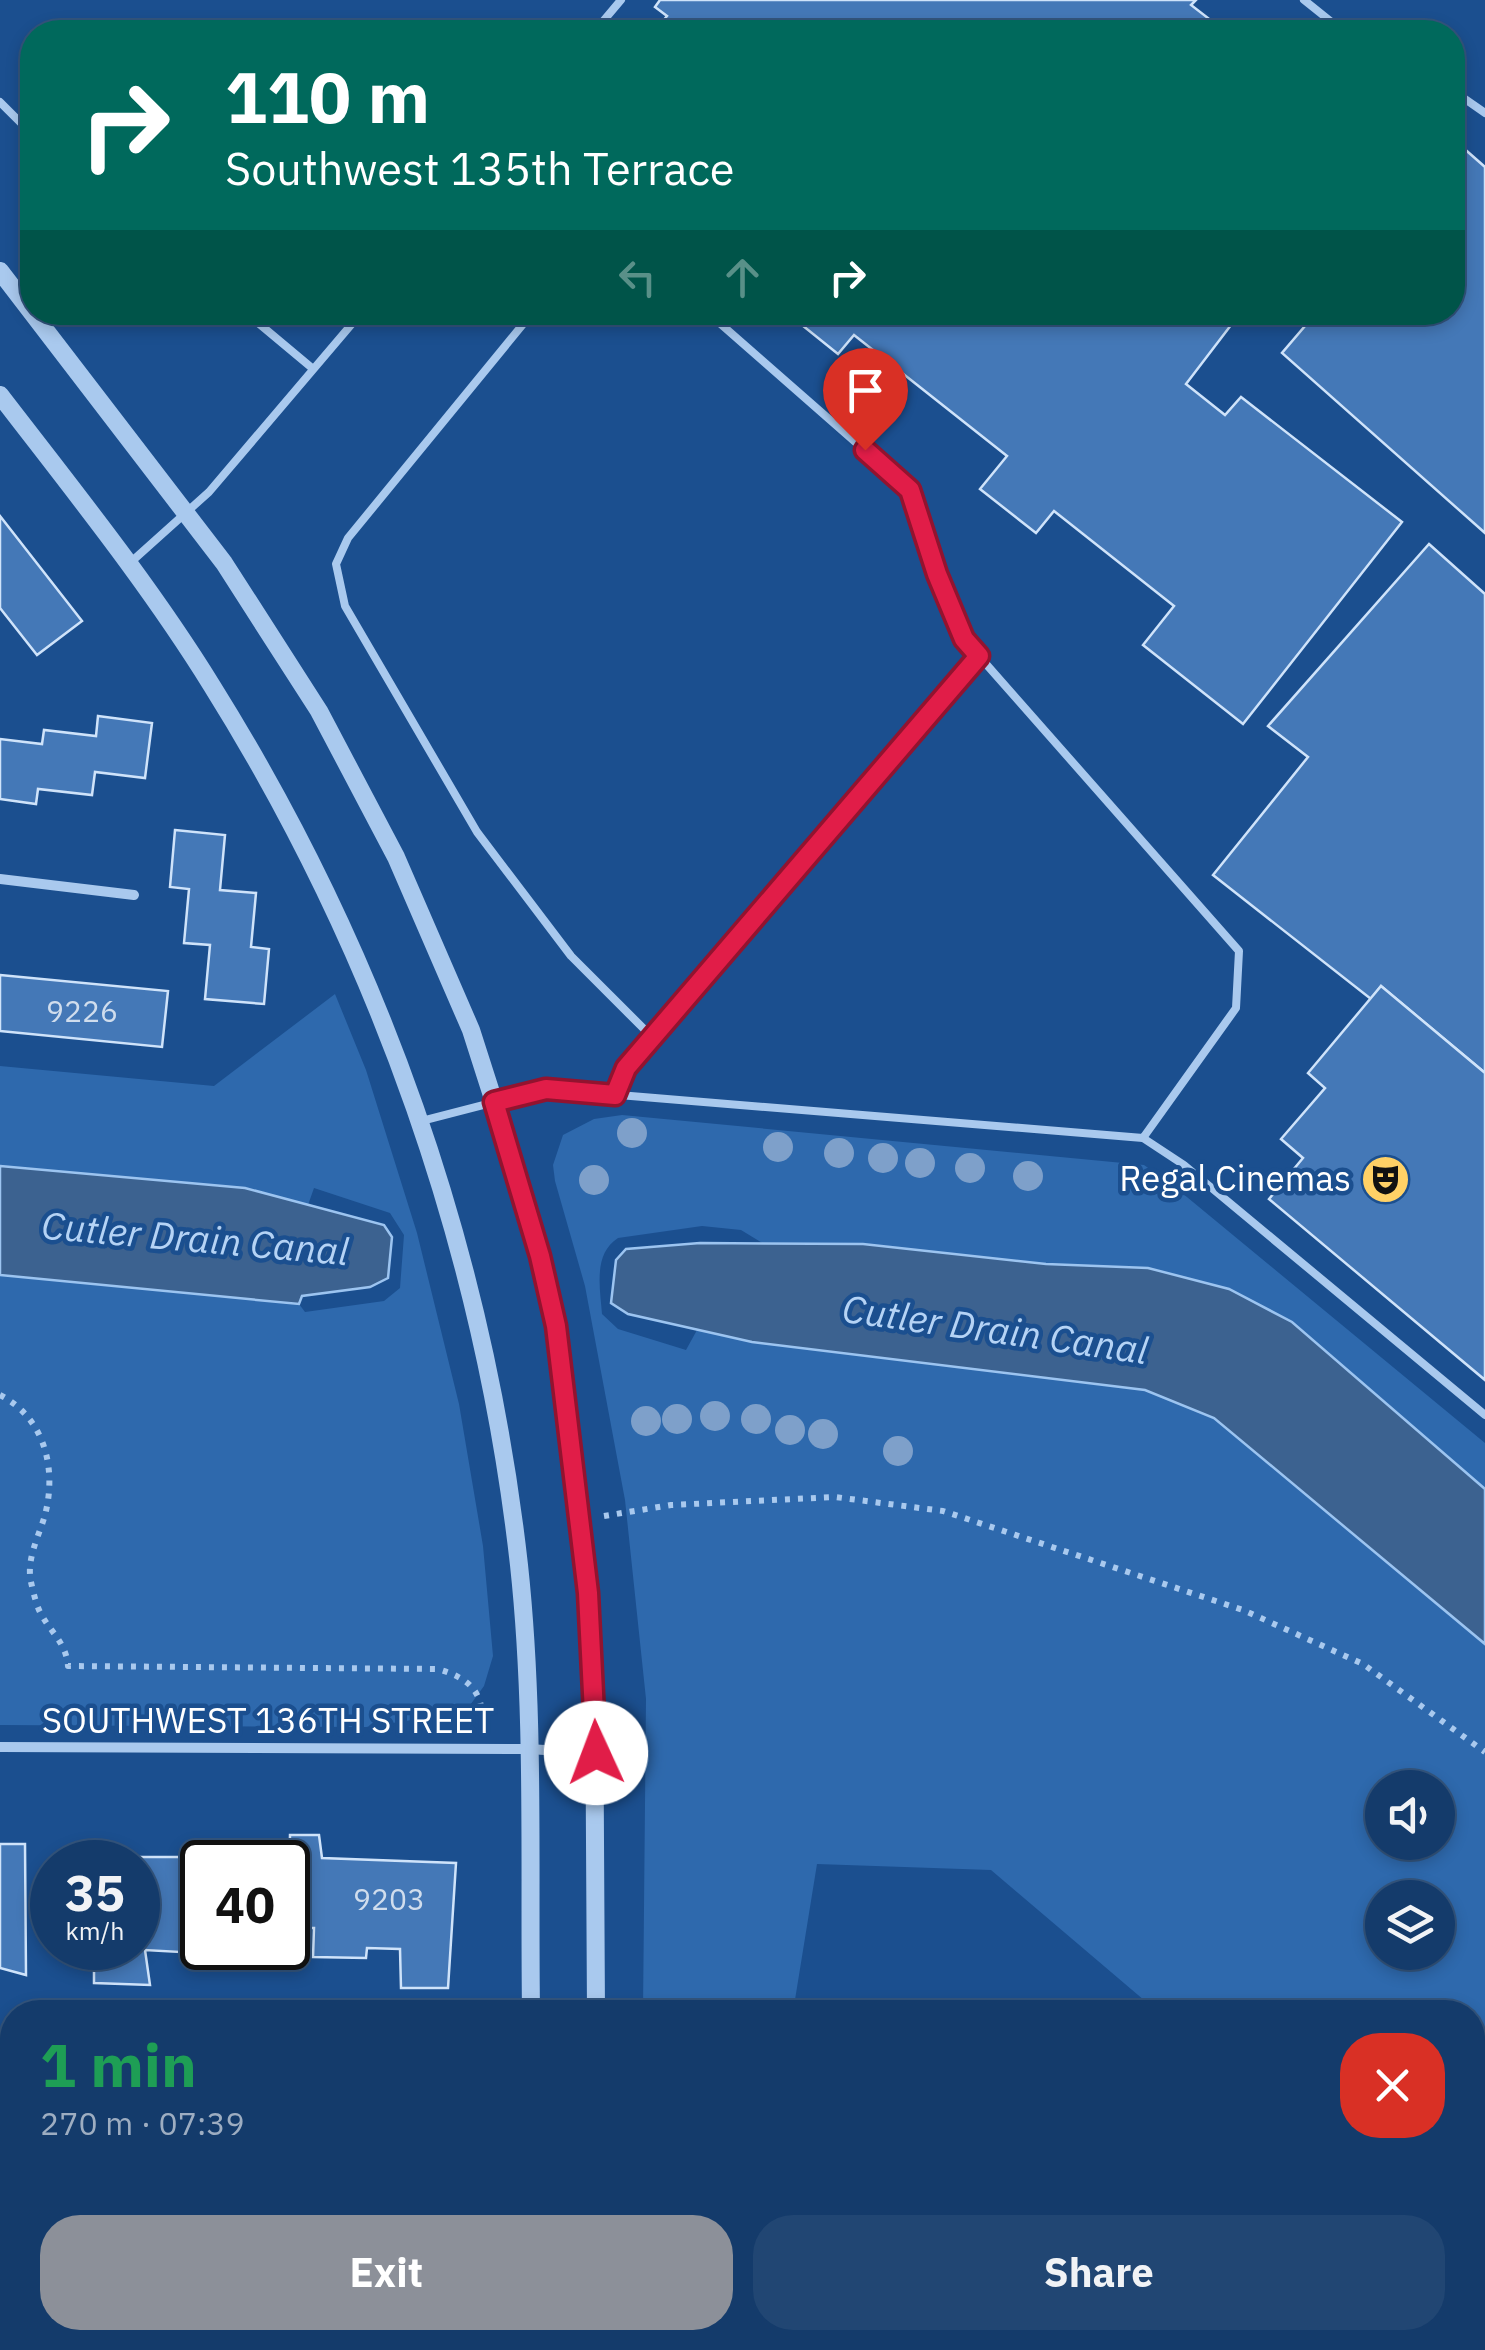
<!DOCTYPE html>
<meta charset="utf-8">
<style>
body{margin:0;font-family:"IBM Plex Sans",sans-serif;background:#214673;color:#f1f3f6;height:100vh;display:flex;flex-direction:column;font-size:38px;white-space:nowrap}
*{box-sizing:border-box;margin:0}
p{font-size:32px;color:#9dadc1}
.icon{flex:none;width:55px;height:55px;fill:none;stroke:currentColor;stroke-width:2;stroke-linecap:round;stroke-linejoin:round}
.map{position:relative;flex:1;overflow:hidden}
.drawer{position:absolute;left:0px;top:2000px;width:1485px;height:350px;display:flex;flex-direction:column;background:#143b6b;border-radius:40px 40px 0 0;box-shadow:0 5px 15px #0003,0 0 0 2px #33557e}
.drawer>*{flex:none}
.guide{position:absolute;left:20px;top:20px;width:1445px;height:305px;border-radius:40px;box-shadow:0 5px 15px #0003,0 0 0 2px #33557e;background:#00695c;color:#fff;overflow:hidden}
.controls{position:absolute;left:1365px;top:1770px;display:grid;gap:20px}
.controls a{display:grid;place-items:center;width:90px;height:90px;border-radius:50%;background:#143b6b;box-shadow:0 5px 15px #0003,0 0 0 2px #33557e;font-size:50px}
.speed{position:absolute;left:30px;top:1840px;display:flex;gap:20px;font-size:50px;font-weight:700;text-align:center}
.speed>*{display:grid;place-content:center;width:130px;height:130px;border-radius:50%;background:#143b6b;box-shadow:0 5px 15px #0003,0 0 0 2px #33557e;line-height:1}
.speed small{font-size:25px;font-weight:400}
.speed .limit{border:5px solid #111;border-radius:15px;background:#fff;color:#111}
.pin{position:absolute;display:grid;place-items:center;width:85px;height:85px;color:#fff;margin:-102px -42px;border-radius:50% 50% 50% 0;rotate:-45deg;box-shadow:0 0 10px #0007}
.pin .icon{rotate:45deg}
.me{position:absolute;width:110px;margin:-55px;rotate:358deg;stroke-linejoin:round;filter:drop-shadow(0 0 8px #0008)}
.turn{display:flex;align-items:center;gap:35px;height:210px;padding:0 40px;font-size:45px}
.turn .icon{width:130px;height:130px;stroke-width:2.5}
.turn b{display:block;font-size:70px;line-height:85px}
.lanes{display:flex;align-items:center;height:95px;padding:0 40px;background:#0003;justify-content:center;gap:50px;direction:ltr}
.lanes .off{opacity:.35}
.round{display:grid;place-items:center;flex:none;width:105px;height:105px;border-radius:40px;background:#214673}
.summary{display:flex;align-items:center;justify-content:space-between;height:170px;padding:0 40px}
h1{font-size:60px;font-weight:700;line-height:75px;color:#1e9e55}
.cta{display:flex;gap:20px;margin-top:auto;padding:20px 40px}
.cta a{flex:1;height:115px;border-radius:40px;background:#8c9099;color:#fff;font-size:40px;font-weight:700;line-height:115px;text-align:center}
.cta a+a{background:#214673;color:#f1f3f6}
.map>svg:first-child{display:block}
.green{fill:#2e69ad;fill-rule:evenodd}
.water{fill:#3c6290;stroke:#9cc4f0;stroke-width:2.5}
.building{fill:#4478b7;stroke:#cfe3fa;stroke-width:2.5}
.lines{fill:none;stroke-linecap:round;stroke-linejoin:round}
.path{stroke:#a9c9ee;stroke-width:6;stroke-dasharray:5 8;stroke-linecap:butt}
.service{stroke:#a9c9ee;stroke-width:8}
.minor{stroke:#a9c9ee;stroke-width:10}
.tertiary{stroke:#a9c9ee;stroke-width:18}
.tree{fill:#7ea0ca}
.route-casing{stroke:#92132f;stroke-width:25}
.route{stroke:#e11d48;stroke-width:18}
.labels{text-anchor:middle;stroke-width:9;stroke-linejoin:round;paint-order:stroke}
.number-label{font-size:30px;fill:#d0dded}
.poi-label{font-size:35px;fill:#fff;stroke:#1b4f8f;text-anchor:end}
.street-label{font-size:35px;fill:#fff;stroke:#1b4f8f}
.water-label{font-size:38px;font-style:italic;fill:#b5d3f5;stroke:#1b4f8f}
</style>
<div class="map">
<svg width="1485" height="2350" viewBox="0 0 1485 2350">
<rect width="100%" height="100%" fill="#1b4f8f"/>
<g class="green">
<polygon points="335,994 366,1070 417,1233 459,1404 483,1546 493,1656 484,1686 465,1712 366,1727 0,1725 0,1275 299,1304 305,1312 384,1301 400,1288 404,1235 390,1213 314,1188 308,1205 245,1188 0,1166 0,1066 214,1086"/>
<path d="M622,1115L1144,1165L1176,1188L1485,1443V1489L1292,1322L1148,1268L1046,1264L863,1244H764L741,1230L702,1226L618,1238C593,1254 600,1288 602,1314L618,1329L686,1350L697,1330L752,1342L1144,1390L1214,1418L1485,1644V2181L1473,2171L1472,2012H1158L991,1870L817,1864L793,2012H643L646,1699L625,1500L585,1286L555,1181L553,1165L563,1135L594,1119ZM1382,1788H1438V1842H1382ZM1382,1898H1438V1952H1382Z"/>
<polygon points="635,2338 734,2338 731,2350 635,2350"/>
<polygon points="1158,2338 1289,2338 1285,2350 1151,2350"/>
</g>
<g class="water">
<polygon points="0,1166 245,1188 384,1225 392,1237 388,1278 370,1287 302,1296 299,1304 0,1275"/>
<polygon points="700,1243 863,1244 1046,1264 1148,1268 1229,1289 1292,1322 1485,1489 1485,1644 1214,1418 1145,1390 752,1342 628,1314 611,1303 616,1260 626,1249"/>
</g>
<g class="building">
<polygon points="660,0 1196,0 1191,5 1226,32 654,32 667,16 655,7"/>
<polygon points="1460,145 1485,167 1485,533 1282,353 1317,312 1452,312 1452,153"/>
<polygon points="1241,312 1186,384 1225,415 1241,397 1402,522 1243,724 1143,645 1174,606 1054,511 1036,533 980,489 1007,456 854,335 838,354 787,313"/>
<polygon points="0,516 82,621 37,655 0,608"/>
<polygon points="1429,544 1485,594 1485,1073 1381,986 1371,999 1213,875 1308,757 1268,726"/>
<polygon points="98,716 152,723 145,778 95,772 92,795 38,789 36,804 0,799 0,739 42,744 44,730 96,736"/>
<polygon points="175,830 225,835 220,890 256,893 251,947 269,949 264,1004 205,999 210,945 184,943 189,889 170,887"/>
<polygon points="0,975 168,991 162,1047 0,1031"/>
<polygon points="1381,986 1485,1073 1485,1380 1269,1199 1303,1158 1281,1139 1325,1088 1308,1073"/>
<polygon points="290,1835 319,1835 322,1858 456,1863 448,1988 401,1988 400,1949 367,1948 366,1958 313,1957 314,1928 288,1928"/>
<polygon points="0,1844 25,1844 26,1975 0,1968"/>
<polygon points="94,1857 231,1857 231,1862 202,1862 202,1948 233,1948 234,1955 145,1950 150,1985 94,1983 94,1948 138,1948 138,1862 94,1862"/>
<polygon points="0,2164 5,2164 7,2241 0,2242"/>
<polygon points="1472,2310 1485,2311 1485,2350 1364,2350 1365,2338 1472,2338"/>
</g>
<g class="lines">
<g class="path">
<path d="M0,1395C45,1418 57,1469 45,1515C39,1536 26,1559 31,1582C33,1591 36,1604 40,1612C50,1632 66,1642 68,1666L438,1669C471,1679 483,1692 483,1726"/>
<polyline points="604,1516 671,1505 835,1497 943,1511 1243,1610 1363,1664 1485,1752"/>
</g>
<g class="service">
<polyline points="1304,0 1344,32"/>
<polyline points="594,32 621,0"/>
<polyline points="1452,90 1485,113"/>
<polyline points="0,102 32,134"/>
<polyline points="245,312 312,368"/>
<polyline points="533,312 348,538 336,564 345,606 477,832 571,956 653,1038"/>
<polyline points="131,562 209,492 362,312"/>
<polyline points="615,1095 626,1069 979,656"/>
<polyline points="421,1121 546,1089 1143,1138 1236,1008 1239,951 964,639 937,574 910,490 707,312"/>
<polyline points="1143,1138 1184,1165 1485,1415"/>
</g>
<g class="minor">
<polyline points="0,879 134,895"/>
<polyline points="0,1747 528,1749 595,1753"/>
<polyline points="0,2069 12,2069"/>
</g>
<g class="tertiary">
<polyline points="0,271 224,563 319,711 396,857 471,1030 520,1183 556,1327 580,1520 594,1670 596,2012"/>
<path d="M0,395C73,490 149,584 212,686C379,953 484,1252 519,1565C535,1713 529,1864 531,2012"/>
<polyline points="533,2350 534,2338"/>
<polyline points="587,2350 588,2338"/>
</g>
</g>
<g class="tree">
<circle cx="632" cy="1133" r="15"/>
<circle cx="778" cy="1147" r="15"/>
<circle cx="839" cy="1153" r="15"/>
<circle cx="883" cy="1158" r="15"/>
<circle cx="920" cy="1163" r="15"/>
<circle cx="970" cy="1168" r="15"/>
<circle cx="1028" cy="1176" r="15"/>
<circle cx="594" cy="1180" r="15"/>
<circle cx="715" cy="1416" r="15"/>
<circle cx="677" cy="1419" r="15"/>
<circle cx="756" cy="1419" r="15"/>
<circle cx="646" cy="1421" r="15"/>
<circle cx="790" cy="1430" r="15"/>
<circle cx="823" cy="1434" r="15"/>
<circle cx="898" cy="1451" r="15"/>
</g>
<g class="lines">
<defs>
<polyline id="route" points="596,1753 588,1593 556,1326 540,1256 494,1102 546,1089 615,1095 626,1068 979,656 964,639 937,574 910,490 865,450"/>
</defs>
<use href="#route" class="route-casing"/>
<use href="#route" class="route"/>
</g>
<defs>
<symbol id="theatre-disc" viewBox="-11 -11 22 22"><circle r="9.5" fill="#ffd166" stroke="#1b4f8f"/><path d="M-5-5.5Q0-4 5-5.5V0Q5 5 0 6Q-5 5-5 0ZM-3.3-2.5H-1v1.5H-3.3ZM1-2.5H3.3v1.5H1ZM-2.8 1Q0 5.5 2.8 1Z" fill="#111"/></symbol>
</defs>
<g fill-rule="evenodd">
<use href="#theatre-disc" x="1358" y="1152" width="55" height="55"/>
</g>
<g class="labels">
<g class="number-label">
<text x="82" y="1022">9226</text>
<text x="389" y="1910">9203</text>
</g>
<g class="poi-label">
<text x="1351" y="1191">Regal Cinemas</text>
</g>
<g class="street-label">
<text x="268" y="1733">SOUTHWEST 136TH STREET</text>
</g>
<g class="water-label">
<text transform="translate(195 1239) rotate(5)" y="13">Cutler Drain Canal</text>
<text transform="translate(995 1330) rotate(8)" y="13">Cutler Drain Canal</text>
</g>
</g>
</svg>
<div class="controls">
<a><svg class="icon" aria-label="sound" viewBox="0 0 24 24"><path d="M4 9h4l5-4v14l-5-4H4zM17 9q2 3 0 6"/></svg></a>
<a><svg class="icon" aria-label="layers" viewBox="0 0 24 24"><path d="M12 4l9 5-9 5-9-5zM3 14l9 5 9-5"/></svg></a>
</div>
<div class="speed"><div>35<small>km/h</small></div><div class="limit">40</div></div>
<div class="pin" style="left:865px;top:450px;background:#d93025"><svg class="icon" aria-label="arrive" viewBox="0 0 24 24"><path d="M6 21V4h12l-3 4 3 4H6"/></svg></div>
<svg class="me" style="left:596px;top:1753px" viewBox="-20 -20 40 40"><circle r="19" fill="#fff"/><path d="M0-13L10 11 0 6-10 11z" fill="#e11d48"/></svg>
<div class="guide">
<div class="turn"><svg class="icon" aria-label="right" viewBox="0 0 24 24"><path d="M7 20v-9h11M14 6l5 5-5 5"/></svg><div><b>110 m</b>Southwest 135th Terrace</div></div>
<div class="lanes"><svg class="icon off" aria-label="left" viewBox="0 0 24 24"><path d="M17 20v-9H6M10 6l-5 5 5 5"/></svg><svg class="icon off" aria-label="ahead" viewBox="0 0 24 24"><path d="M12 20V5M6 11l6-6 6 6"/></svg><svg class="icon" aria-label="right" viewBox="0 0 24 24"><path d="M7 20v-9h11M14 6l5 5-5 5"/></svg></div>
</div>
<section class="drawer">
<div class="summary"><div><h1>1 min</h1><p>270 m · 07:39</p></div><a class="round" style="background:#d93025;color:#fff"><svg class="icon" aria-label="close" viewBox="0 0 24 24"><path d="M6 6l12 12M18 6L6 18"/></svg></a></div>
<div class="cta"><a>Exit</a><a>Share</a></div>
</section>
</div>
